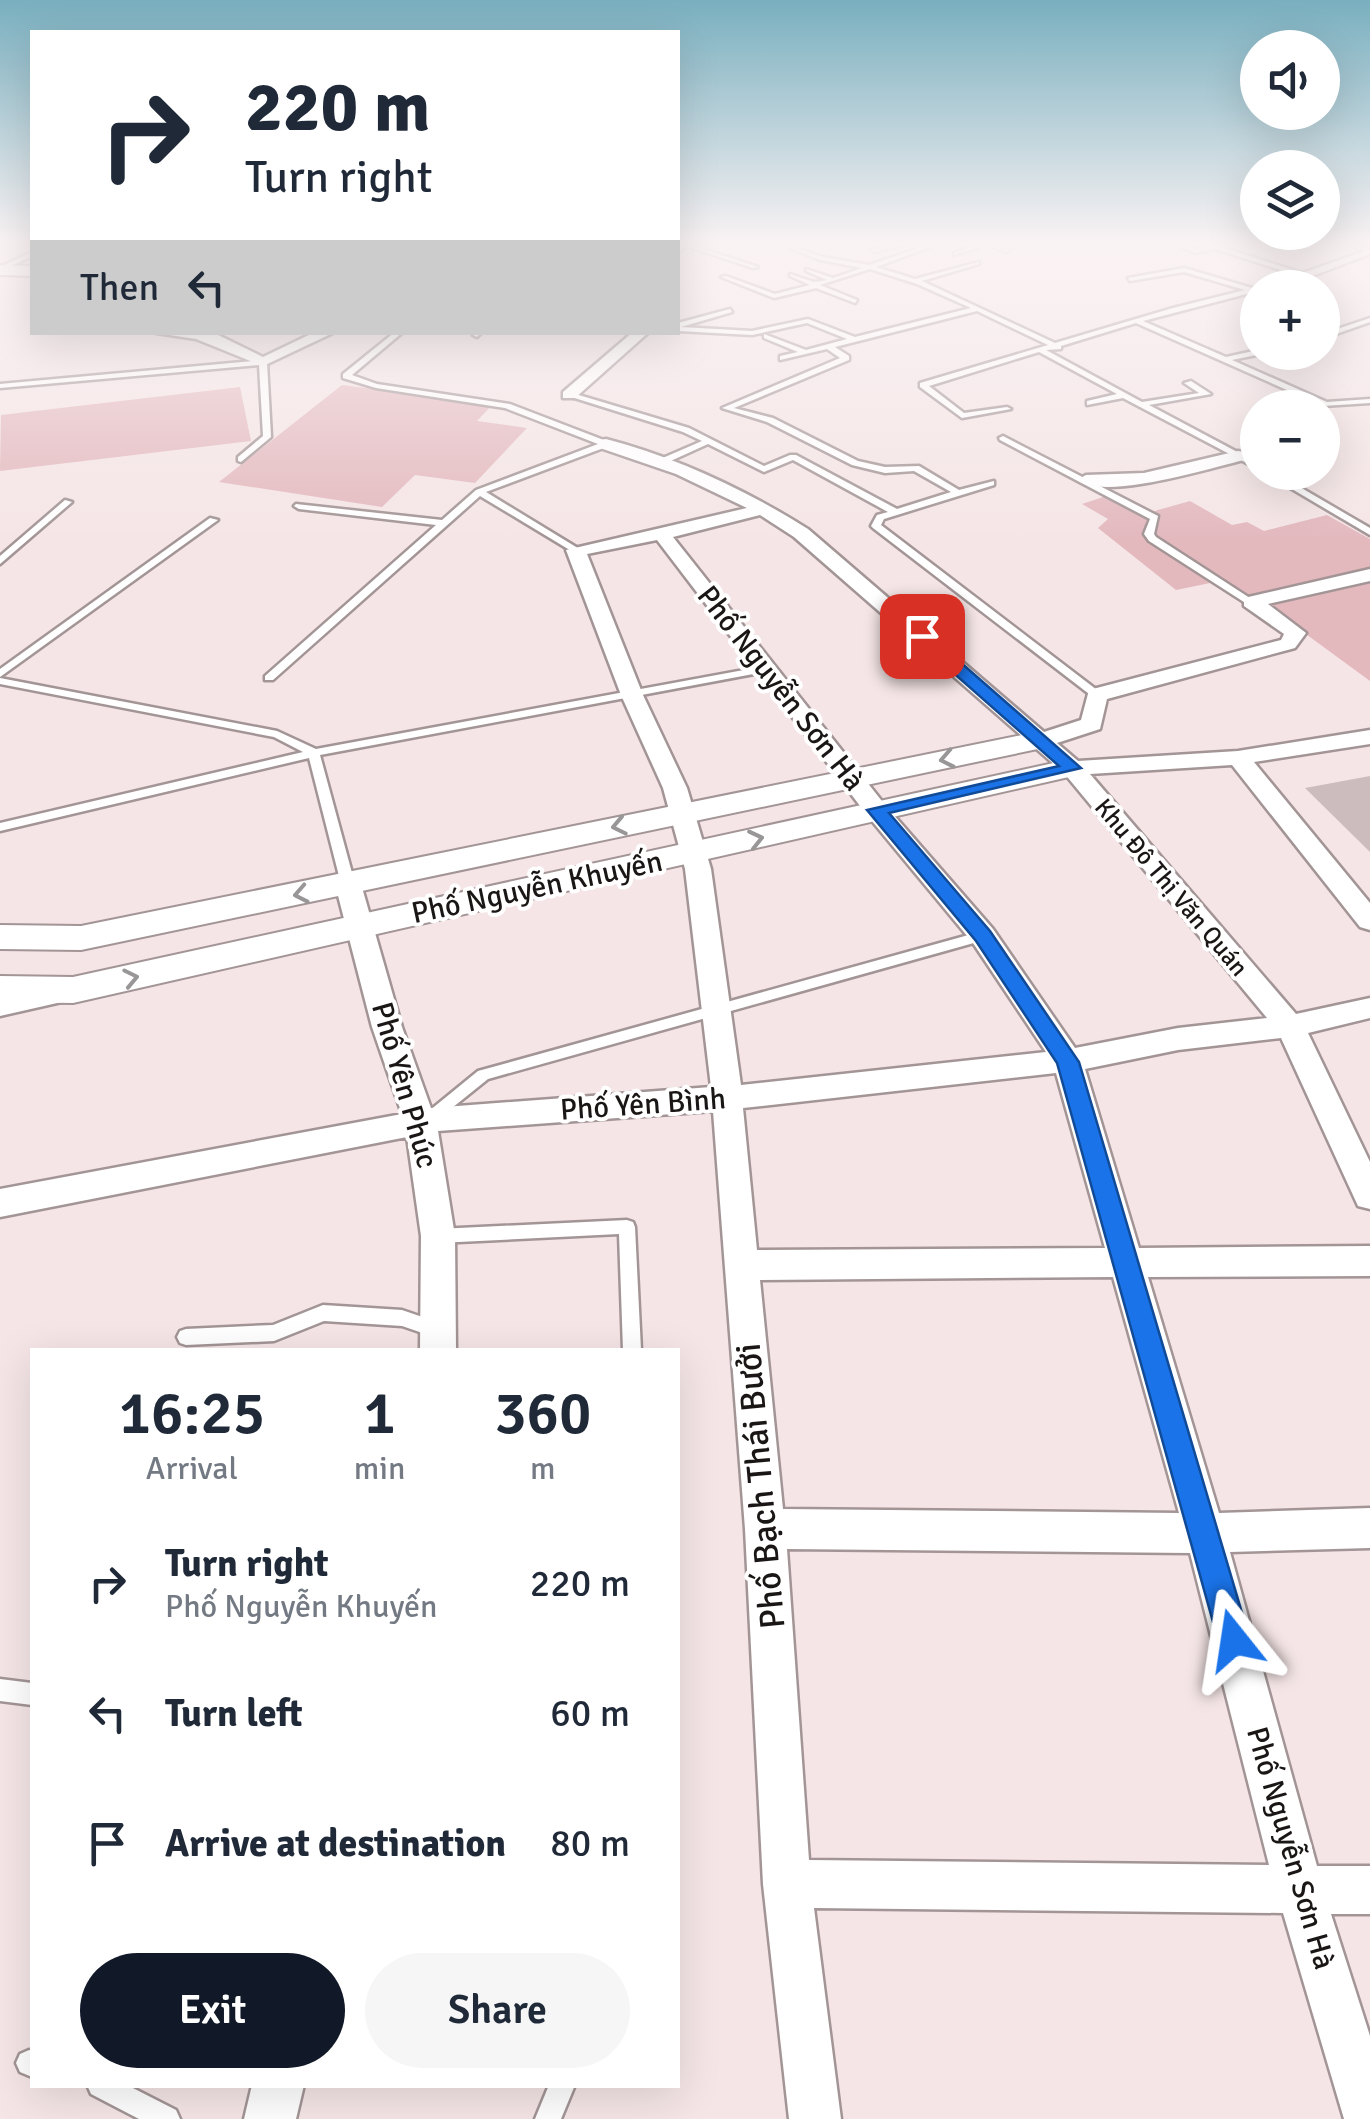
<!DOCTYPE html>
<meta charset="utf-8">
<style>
body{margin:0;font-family:Signika,sans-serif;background:#f6f6f7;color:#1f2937;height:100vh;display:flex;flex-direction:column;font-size:38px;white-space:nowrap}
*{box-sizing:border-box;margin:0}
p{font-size:32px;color:#747a83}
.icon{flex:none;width:55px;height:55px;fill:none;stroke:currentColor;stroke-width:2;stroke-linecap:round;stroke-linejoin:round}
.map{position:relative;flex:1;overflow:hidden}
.panel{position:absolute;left:30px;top:1348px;width:650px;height:740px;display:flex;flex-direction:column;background:#fff;border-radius:0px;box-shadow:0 10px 40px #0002}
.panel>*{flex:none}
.top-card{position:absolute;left:30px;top:30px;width:650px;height:305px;border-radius:0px;box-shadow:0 10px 40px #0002;background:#fff;color:#1f2937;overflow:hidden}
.fabs{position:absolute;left:1240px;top:30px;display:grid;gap:20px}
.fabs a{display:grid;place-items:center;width:100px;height:100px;border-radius:50%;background:#fff;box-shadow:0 10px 40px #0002;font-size:50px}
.pin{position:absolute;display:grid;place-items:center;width:85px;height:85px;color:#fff;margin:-42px;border-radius:20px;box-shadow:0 5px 15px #0006}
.me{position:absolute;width:110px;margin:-55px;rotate:345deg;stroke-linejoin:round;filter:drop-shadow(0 0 8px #0008)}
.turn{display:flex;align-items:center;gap:35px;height:210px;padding:0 50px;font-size:45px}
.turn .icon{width:130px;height:130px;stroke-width:2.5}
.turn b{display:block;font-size:70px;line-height:85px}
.then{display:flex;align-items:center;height:95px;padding:0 50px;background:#0003;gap:20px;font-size:38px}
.eta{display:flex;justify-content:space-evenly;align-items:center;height:170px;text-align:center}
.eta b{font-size:60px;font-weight:600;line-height:70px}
.cta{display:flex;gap:20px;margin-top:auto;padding:20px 50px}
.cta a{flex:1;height:115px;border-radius:60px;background:#111827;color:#fff;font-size:40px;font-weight:600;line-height:115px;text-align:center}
.cta a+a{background:#f6f6f7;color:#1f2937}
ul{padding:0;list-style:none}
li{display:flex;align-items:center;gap:30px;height:130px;padding:0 50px}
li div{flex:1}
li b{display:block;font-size:38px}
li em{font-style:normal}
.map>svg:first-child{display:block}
.green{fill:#e3b9be}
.building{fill:#ccbcbe}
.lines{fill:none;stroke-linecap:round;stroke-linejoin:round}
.service-casing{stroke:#a39596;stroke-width:5}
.minor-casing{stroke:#a39596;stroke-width:5}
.tertiary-casing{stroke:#a39596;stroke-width:4}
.service{fill:#fff;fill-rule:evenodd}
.minor{fill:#fff;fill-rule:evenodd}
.tertiary{fill:#fff;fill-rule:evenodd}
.oneway{stroke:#989696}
.route{fill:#1a73e8;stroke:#114b97;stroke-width:2.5}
.labels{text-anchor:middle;stroke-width:8;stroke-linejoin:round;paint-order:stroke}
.far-street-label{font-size:25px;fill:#1b1616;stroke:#fff}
.street-label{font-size:30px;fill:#1b1616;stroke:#fff}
.near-street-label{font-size:35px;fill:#1b1616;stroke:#fff}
</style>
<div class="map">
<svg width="1370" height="2119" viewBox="0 0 1370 2119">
<rect width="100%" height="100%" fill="#f5e5e6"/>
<g class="green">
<polygon points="342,385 493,404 477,421 527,428 475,483 415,475 382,507 219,482"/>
<polygon points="240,387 251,441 0,471 1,415"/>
<polygon points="1106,496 1151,512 1190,501 1232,525 1247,522 1264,531 1327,515 1370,539 1370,571 1249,597 1215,582 1176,590 1098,528 1108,519 1082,504"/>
<polygon points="1370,582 1370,681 1265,604"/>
</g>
<polygon class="building" points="1370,776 1370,852 1305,788"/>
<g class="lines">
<defs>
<g id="service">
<polygon points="680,244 688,244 758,267 753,268"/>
<polygon points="898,244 904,245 874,252 871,250"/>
<polygon points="931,244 939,244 876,267 915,279 979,262 979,264 922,281 1055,343 1173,308 1245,290 1184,272 1130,281 1128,278 1184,268 1252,288 1260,288 1258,288 1258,291 1143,321 1226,357 1258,350 1261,354 1232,360 1327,402 1370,399 1370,403 1323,406 1136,323 1061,346 1061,349 1046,350 1142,402 1199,393 1184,383 1191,381 1211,394 1149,405 1258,463 1258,469 1123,398 1087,405 1087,401 1117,394 1039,352 929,386 964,413 1007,407 1011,409 962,418 920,387 920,383 1048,345 977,311 835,347 849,356 849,360 734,408 773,418 858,461 885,467 919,466 959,490 994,481 994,485 884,519 881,525 1101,693 1101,697 1093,697 873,528 871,526 877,515 888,512 793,460 764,472 708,444 664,464 658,464 658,460 702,441 683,432 565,395 572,393 689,428 764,466 790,455 796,455 897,509 951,492 914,471 885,473 852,465 767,422 722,408 840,358 827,349 780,360 780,356 798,352 764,338 764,334 806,350 847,339 807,323 752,335 678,331 678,327 680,327 678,323 730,309 732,312 681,327 752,331 808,319 855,337 971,308 917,284 870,269 820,285 857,300 855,303 816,288 774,298 721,277 726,276 775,294 810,285 790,276 790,274 814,282 827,280 806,271 806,269 833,278 862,268 820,260 790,248 790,246 823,257 869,265"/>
<polygon points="959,244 967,244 978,248 954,255 954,253 969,248"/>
<polygon points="985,244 993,244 1010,250 1007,252"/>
<path d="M1173,244H1181L1196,249L1216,245L1302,273L1365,251L1348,244L1370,249V254C1342,264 1289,288 1262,288L1296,275L1216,249L1196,253Z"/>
<polygon points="32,252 32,256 0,271 0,267"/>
<polygon points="1370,318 1370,322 1322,339 1322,334"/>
<polygon points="395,332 403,332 352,375 377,384 510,404 609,442 609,446 486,492 581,550 573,552 480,496 273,680 265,680 265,676 436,525 299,509 294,506 296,504 442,520 476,490 598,444 505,408 376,388 343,378 343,374"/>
<polygon points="475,332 482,332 477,337 473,335"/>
<polygon points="263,360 267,362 271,437 241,462 238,461 238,457 263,436 259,365 0,388 0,384"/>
<polygon points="1003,436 1158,516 1154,534 1156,537 1256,602 1247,604 1149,541 1144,534 1150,519 1000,440 999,438"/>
<polygon points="1263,472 1274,472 1370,528 1370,535"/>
<polygon points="65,500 72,502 0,564 0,556"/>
<polygon points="210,518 218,520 0,677 0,669"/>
<polygon points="766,666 771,669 770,671 320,755 355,884 348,888 341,884 309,758 0,831 0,823 303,752 274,737 0,684 0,678 277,731 316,749"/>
<polygon points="983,931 990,936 988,939 488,1079 432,1124 420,1124 418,1120 478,1071"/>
<polygon points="627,1220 633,1222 635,1227 641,1350 623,1350 619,1234 438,1243 432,1241 430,1236 432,1231 438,1229"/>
<polygon points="323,1305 402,1310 443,1324 446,1330 443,1336 437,1338 402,1326 324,1321 274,1341 186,1345 180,1343 177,1337 180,1331 186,1329 273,1325"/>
<polygon points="0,1679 32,1683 32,1705 0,1701"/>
<polygon points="29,2050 32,2051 32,2077 20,2072 16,2063 20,2054"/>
<polygon points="87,2085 127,2085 176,2110 180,2119 139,2119 91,2094"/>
<polygon points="549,2085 575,2085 561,2119 535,2119"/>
</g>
<g id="minor">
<polygon points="678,244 688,244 678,253"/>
<polygon points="150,332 212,332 263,357 315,332 335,332 263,366 196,339"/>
<polygon points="633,332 649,332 575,398 563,398 563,392"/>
<path d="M606,439C678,458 746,490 808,529L1044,732L1081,720L1089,690L1281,640L1284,634L1244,606V598L1370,569V581L1268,604L1306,633L1295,648L1107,699L1100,729L1057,743L1078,761L1238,751L1370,730V744L1254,762L1370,903V930L1360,927L1232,765L1090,774L1296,1014L1370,998V1018L1308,1033L1370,1162V1209L1358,1206L1281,1038L1178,1050L1085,1069L1139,1248L1370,1246V1276L1148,1277L1219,1513L1370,1508V1548L1230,1552L1317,1866H1370V1914H1331L1370,2036V2119H1344L1283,1913L814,1908L841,2119H789L763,1884L745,1529L713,1111L438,1131L455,1236L456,1350H420L421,1236L407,1137L0,1217V1189L402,1114L372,1027L335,884L348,875L361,884L402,1027L431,1108L711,1087L685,869L663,788L621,695L566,550L747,508L676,474L600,448V440ZM760,515L794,537L1064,773L1267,1018L1178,1028L1075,1048L993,929L885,805L673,537ZM657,540L867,815L973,943L1046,1052L741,1085L711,869L687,788L643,695L587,554ZM1056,1073L1105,1248L757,1250L743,1108ZM1113,1277L1179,1513L783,1509L760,1280ZM787,1549L1190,1553L1269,1865L809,1860Z"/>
<path d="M1238,451L1244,452V460C1210,468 1105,501 1077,480L1086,475L1144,473Z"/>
<polygon points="56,984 70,994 66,1001 0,1016 0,996"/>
<polygon points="252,2085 304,2085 296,2119 244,2119"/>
</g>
<g id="tertiary">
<polygon points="0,265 32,266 32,276 0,275"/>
<polygon points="1042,731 1056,740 1052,746 81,950 0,949 0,925 81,926"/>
<polygon points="1072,759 1082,762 1087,768 1082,774 73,1003 0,1002 0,976 73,977"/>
</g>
</defs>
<use href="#service" class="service-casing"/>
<use href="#minor" class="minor-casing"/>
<use href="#tertiary" class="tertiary-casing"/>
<use href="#service" class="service"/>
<use href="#minor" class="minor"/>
<use href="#tertiary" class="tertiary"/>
</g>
<defs><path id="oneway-chevron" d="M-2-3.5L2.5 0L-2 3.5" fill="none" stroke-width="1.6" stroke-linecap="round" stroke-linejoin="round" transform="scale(2.5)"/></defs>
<g class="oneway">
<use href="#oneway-chevron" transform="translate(947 759) rotate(169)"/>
<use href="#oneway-chevron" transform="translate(619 826) rotate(168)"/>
<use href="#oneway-chevron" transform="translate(756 839) rotate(-13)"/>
<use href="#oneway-chevron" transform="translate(301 894) rotate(169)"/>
<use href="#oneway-chevron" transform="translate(131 978) rotate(-12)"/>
</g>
<linearGradient id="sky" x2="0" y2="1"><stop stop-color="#79afbf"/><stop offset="0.45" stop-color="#faf3f4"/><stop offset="1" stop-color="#faf3f4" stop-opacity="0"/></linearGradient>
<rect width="1370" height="540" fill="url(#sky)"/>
<polygon class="route" points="916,633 927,633 1081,768 889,813 990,931 1079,1062 1250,1640 1245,1652 1234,1657 1222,1652 1218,1640 1057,1063 976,941 867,810 1059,766 916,640"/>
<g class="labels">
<g class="far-street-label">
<text transform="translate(1172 887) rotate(50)" y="9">Khu Đô Thị Văn Quán</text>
</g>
<g class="street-label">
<text transform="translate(781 688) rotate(52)" y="10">Phố Nguyễn Sơn Hà</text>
<text transform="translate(537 887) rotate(-12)" y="10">Phố Nguyễn Khuyến</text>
<text transform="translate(405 1085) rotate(74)" y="10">Phố Yên Phúc</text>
<text transform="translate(643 1104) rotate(-4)" y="10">Phố Yên Bình</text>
<text transform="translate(1291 1848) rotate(74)" y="10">Phố Nguyễn Sơn Hà</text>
</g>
<g class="near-street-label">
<text transform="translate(760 1486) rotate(-95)" y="12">Phố Bạch Thái Bưởi</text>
</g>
</g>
</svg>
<div class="fabs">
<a><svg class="icon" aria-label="sound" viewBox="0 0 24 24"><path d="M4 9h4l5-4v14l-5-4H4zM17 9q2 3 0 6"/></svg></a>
<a><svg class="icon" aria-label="layers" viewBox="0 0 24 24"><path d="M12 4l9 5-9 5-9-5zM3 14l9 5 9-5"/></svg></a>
<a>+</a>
<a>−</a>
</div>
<div class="pin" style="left:922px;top:636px;background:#d93025"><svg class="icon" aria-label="arrive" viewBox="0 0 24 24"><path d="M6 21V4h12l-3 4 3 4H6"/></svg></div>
<svg class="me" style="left:1234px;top:1640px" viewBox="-20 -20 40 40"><path d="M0-17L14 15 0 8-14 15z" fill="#1a73e8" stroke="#fff" stroke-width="4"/></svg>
<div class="top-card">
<div class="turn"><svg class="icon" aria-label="right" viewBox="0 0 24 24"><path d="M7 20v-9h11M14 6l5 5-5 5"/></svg><div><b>220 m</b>Turn right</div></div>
<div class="then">Then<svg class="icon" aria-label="left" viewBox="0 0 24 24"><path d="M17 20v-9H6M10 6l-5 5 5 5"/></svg></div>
</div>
<section class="panel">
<div class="eta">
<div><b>16:25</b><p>Arrival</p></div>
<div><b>1</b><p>min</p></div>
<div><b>360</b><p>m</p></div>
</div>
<ul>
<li><svg class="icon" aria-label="right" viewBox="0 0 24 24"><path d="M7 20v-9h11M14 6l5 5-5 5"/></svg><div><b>Turn right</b><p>Phố Nguyễn Khuyến</p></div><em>220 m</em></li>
<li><svg class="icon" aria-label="left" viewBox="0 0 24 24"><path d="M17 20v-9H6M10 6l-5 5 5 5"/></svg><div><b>Turn left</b></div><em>60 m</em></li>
<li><svg class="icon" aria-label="arrive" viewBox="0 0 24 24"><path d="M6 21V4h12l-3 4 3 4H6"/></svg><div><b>Arrive at destination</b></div><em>80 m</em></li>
</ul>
<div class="cta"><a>Exit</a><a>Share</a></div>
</section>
</div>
